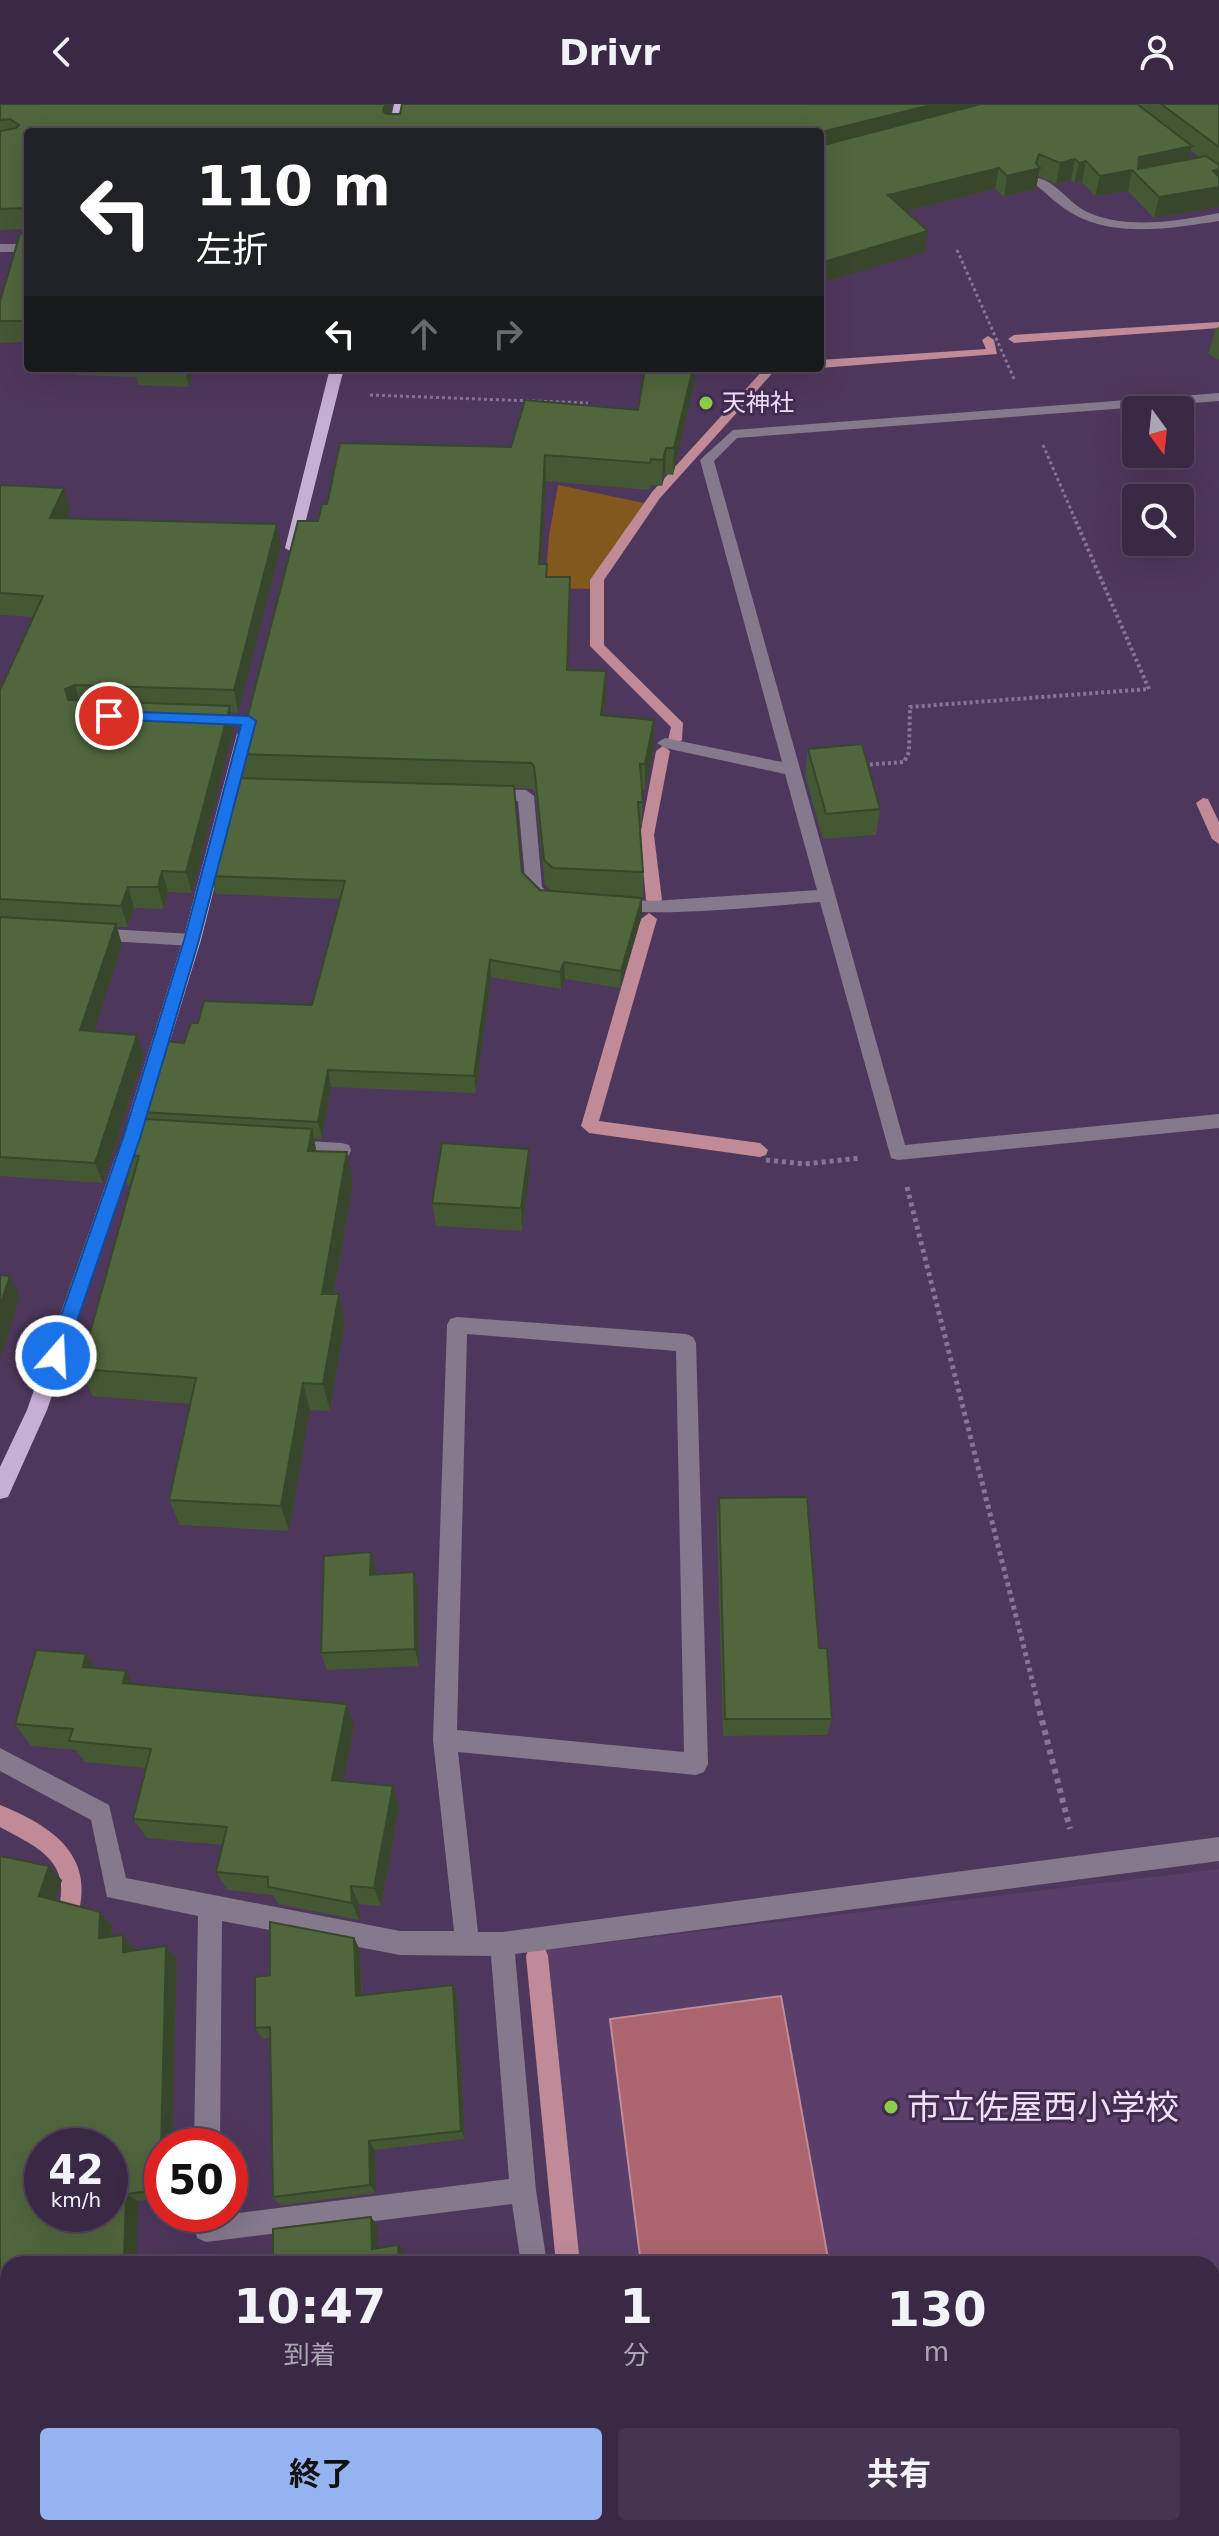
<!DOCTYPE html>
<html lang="ja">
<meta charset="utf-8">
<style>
body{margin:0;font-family:"DejaVu Sans","Noto Sans JP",sans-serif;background:#453550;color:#f1f3f6;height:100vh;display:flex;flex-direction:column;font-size:30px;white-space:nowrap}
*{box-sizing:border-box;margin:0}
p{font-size:26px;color:#aba6b3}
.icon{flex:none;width:44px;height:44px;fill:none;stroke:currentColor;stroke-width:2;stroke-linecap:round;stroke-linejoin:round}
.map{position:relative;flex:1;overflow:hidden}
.side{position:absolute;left:0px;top:2152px;width:1220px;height:280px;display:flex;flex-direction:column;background:#3a2945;border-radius:24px 24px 0 0;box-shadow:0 8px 32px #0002,0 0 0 2px #54455e}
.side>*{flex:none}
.guide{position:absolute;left:24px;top:24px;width:800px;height:244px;border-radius:8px;box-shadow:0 8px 32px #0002,0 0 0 2px #54455e;background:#202124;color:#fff;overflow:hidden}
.needle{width:52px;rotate:165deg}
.buttons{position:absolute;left:1122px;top:292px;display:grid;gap:16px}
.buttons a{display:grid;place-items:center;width:72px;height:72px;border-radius:8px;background:#3a2945;box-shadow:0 8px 32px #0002,0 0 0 2px #54455e;font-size:40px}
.speed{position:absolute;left:24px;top:2024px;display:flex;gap:16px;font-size:40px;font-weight:700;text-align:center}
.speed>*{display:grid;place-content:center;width:104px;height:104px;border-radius:50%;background:#3a2945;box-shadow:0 8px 32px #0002,0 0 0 2px #54455e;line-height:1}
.speed small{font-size:20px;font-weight:400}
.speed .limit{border:12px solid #d22;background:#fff;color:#111}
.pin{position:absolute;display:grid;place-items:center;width:68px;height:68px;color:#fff;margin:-34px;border:4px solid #fff;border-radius:50%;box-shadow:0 2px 8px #0007}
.me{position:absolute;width:88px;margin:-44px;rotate:19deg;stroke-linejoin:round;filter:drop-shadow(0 0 6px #0008)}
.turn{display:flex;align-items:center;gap:28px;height:168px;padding:0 40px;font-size:36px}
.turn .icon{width:104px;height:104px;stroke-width:2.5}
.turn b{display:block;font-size:56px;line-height:68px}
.lanes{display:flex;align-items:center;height:76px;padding:0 40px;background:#0003;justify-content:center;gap:40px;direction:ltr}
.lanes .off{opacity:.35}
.eta{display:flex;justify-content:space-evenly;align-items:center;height:136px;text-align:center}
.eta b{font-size:48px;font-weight:700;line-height:56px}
.action{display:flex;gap:16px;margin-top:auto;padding:16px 40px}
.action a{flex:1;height:92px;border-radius:8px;background:#95b2f1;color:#111;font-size:32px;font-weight:700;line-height:92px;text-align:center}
.action a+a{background:#453550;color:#f1f3f6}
header{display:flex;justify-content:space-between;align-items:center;height:104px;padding:0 40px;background:#3a2945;font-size:36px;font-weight:700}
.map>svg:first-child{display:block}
.built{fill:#593e6a}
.green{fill:#82581e}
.water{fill:#ac656e;stroke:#c08a97;stroke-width:2}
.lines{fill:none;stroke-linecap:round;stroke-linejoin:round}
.stream{fill:#c08a97;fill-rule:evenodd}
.path-far3{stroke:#887494;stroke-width:3;stroke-dasharray:3 3;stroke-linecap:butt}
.path-far2{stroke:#887494;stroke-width:4;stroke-dasharray:3 3;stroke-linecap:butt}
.path-far1{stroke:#887494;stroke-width:5;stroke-dasharray:4 4;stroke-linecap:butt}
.path{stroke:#887494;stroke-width:6;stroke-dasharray:5 5;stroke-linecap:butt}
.minor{fill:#857a8c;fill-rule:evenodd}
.major{fill:#c6afd5;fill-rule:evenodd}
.wall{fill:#455834;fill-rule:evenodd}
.shaded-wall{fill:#38472b}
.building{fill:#50663d;stroke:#38472b;stroke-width:2;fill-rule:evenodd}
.route{fill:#1a73e8;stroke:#114b97;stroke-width:2}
.poi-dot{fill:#8bce46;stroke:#432c51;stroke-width:3}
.labels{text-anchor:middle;stroke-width:6;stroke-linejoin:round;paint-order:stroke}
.far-poi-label{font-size:24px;fill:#efe1f8;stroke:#432c51;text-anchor:start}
.near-poi-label{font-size:34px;fill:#efe1f8;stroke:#432c51;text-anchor:start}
</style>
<header><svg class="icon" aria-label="back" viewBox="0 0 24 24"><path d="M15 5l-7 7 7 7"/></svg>Drivr<svg class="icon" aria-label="person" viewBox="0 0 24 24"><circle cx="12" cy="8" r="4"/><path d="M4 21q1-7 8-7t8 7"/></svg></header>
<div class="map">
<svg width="1219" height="2432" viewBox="0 0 1219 2432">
<rect width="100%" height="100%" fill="#4e375c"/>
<polygon class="built" points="1219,1765 1219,2432 607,2432 606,2424 1212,2424 1212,2160 579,2160 546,1846"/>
<polygon class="green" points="558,381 644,399 594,474 591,485 545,484 549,432"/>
<polygon class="water" points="781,1892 829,2160 641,2160 610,1915"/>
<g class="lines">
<g class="stream">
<polygon points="1219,218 1219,224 1014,239 1008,235 1014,231"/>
<polygon points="988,232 994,236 997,250 820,264 820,256 986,245 982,236"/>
<polygon points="765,264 777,264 660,394 604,476 604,541 683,619 682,636 675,641 668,636 671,623 590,542 590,476 652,388"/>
<polygon points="663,642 670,647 654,731 662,796 654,801 646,796 640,731 656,647"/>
<polygon points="1203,694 1208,695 1219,718 1219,740 1212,735 1196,699"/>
<polygon points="649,809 657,815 599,1017 760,1039 768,1046 766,1051 760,1053 589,1029 581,1022 641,815"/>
<path d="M0,1701C62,1726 101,1759 72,1829L64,1832L56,1829C52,1818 57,1810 60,1799C69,1754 32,1741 0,1723Z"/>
<polygon points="537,1841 545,1844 548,1852 580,2160 556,2160 526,1852 529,1844"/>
<polygon points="581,2424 607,2424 608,2432 582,2432"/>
</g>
<g class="path-far3">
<polyline points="957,146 1015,277"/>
<polyline points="370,291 588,299"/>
<polyline points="1043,341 1075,415"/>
</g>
<polyline class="path-far2" points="864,661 904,658 909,648 910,603 1149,585 1074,413"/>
<g class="path-far1">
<polyline points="766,1056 805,1060 860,1054"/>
<polyline points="907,1083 1038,1599"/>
</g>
<polyline class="path" points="1037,1597 1070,1725"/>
<g class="minor">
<path d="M1035,74C1052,73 1070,100 1087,108C1128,126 1177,117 1219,109V117C1173,124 1118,134 1075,111C1060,103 1048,91 1035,80Z"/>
<rect x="0" y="140" width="28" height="8"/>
<path d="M1219,289V297L737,334L714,357L905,1041L1219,1010V1024L898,1056L891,1054L820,798C790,800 622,818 608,801L617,795L653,797L817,786L785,670L665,644L657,639L665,634L782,658L700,356L733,326Z"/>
<polygon points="205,610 249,612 257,617 249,622 199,619 197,615"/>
<polygon points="487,685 526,686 534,692 542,783 558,798 555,802 543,802 526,785 518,697 481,695 481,687"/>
<polygon points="92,824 192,830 201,836 192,842 92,836 83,830"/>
<polygon points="290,1036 342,1039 349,1041 351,1046 349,1051 342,1053 290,1050 283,1048 281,1043 283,1038"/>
<path d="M457,1213L686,1230L693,1233L696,1239L708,1660L704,1668L696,1671L458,1648L478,1828H502L1219,1733V1757L515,1850L536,2086L547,2160H521L512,2100L206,2138L197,2134L193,2110H230L509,2075L491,1852L400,1851L222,1817L220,2042H194L198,1812L107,1793L91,1716L0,1667V1644L109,1701L126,1774L400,1827H454L433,1636L447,1221L450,1215ZM467,1230L676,1247L684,1648L457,1626Z"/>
<polygon points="557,2424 585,2424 586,2432 558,2432"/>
</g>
<g class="major">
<polygon points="394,0 406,0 400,28 388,28"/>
<polygon points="330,264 344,264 299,444 292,448 285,444"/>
<polygon points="245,625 253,630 201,836 140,1034 47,1306 8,1393 0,1395 0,1363 27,1306 122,1034 183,836 237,630"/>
</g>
</g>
<g class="wall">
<path d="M0,0H393L390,10H400L402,0H1219V103L1154,114L1128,87L1095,92L1082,78L1074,79L1071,76L1056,80L1038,72L1036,85L1004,93L995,85L906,107L925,148L820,28H28V238L0,239V197L26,127L25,125L0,126ZM1191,47L1200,54L1189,55Z"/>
<polygon points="1219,223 1219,256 1208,250 1216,224"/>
<polygon points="53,264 195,264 189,283 138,281 136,273 76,271 75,268 54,268"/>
<path d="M695,276L673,371L665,370L662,382L651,381L650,386L546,377L541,460L547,473H570L568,566L606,567V593L604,612L654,642L645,686H642V724H640L643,768V793H624L642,811L620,884L565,875L561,885L491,873L476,989L331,983L322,1035L314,1034L316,1047L353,1078L334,1190H339L345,1218L330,1307L310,1306L289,1427L180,1421L169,1396L190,1300L93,1292L80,1265L131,1081H127L116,1051L143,1015L140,1008L184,939L198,919L312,901L340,795L216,790L211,772L244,674L238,650L318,417L327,400L638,306ZM514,684L532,685L535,688L545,781L552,787L540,786L522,768Z"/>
<polygon points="0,381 70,407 66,414 281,443 238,609 231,608 234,624 192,789 168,788 164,805 134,804 128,823 117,823 122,841 94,927 144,952 103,1079 0,1072 0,586 33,513 0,511"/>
<polygon points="808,645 880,705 876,731 823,735 805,671"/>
<polygon points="529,1045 530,1068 522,1127 436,1122 432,1099"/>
<polygon points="719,1394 819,1544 832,1615 827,1631 723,1632 717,1413"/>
<polygon points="371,1448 375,1471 418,1487 419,1562 327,1566 321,1549"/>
<polygon points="86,1550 95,1564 133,1580 354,1622 343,1678 399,1703 381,1802 359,1800 359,1816 278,1800 273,1791 228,1786 216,1768 223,1741 147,1734 133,1715 146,1664 85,1658 76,1646 31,1642 15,1620"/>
<polygon points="0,1752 62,1776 55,1796 100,1808 112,1821 112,1832 123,1831 134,1844 134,1846 177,1855 172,2042 162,2042 162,2094 138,2097 8,2160 8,2340 0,2341"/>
<polygon points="354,1834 360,1846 362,1891 453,1881 457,1893 465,2035 375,2046 376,2089 281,2101 273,2093 270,1934 263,1935 255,1924 270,1871"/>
</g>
<g class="shaded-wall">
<polygon points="385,0 393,0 385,27 383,7"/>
<polygon points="935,0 1013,0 820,49 821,28"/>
<polygon points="1192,42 1187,62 1135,69 1139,53"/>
<polygon points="1039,50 1037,64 1040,64 1036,85 1004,93 1007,72 1036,59"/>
<polygon points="1075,55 1071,76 1056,80 1060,59"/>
<polygon points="1086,57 1082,78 1074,79 1079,59"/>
<polygon points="999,64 995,85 886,112 888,91"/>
<polygon points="1219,65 1219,103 1154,114 1159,93 1213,67"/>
<polygon points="1132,66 1128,87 1095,92 1100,72"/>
<polygon points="928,127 925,148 820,179 820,159"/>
<polygon points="185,264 195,264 189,283"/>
<polygon points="693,264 696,264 695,276 673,371 674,344"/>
<polygon points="666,344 665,370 662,382 663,356"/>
<polygon points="545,351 546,377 540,487 539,460"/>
<polygon points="64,384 70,407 56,436 50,414"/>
<polygon points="277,420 281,443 238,609 234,586"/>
<polygon points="570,473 570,500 568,592 567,566"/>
<polygon points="606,567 606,593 601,638 601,611"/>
<polygon points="75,581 81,603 75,618 65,585"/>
<polygon points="230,602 234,624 192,789 186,768"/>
<polygon points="654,616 654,642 645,686 645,660"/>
<polygon points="162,767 168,788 164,805 158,783"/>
<polygon points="128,783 134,804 128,823 121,802"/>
<polygon points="642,794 642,811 620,884 621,867"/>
<polygon points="116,820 122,841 88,947 80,926"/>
<polygon points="490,856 491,873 476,989 474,972"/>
<polygon points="564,858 565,875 561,885 560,868"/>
<polygon points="137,931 144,952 103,1079 95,1059"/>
<polygon points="328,966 331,983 322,1035 318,1018"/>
<polygon points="312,1025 318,1055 308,1047"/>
<polygon points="529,1045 530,1068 522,1127 521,1104"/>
<polygon points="347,1048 353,1078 329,1218 322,1190"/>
<polygon points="10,1172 20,1193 0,1256 0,1202"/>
<polygon points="339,1190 345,1218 330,1307 323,1280"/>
<polygon points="303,1279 310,1306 289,1427 281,1402"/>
<polygon points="371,1448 376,1467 375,1490 370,1471"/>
<polygon points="414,1468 418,1487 419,1562 415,1545"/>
<polygon points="86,1550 101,1573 83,1563"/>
<polygon points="126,1567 139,1590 123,1579"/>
<polygon points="347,1600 354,1622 340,1697 332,1676"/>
<polygon points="393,1682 399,1703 381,1802 374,1784"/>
<polygon points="49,1762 62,1776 52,1806 39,1792"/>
<polygon points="351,1782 359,1800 359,1816 352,1799"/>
<polygon points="100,1808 112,1821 111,1846 99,1834"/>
<polygon points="123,1831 134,1844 135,1861 123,1848"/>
<polygon points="354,1834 360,1846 362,1903 356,1892"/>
<polygon points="166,1842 177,1855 172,2042 162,2042 162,2087 160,2086"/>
<polygon points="453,1881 457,1893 465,2035 461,2027"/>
<polygon points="369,2037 375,2046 376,2089 370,2081"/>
<polygon points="126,2090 138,2097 137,2160 124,2160"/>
<polygon points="371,2113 377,2120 378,2151 372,2145"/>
<polygon points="398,2141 404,2147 404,2160 399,2160"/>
</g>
<g class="building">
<polygon points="0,0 385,0 383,7 386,10 400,10 402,0 935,0 821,28 820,42 981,0 1137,0 1192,42 1139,53 1138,65 1206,52 1219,61 1219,65 1213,67 1219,73 1219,83 1159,93 1132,66 1100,72 1086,57 1079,59 1075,55 1060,59 1039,50 1036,59 1040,64 1007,72 999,64 888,91 928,127 820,159 820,28 28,28 28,217 0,217 0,197 20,130 26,127 24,117 27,104 0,105 0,27 16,24 19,21 10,15 0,16"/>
<polygon points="1161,0 1219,0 1219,43"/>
<polygon points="645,264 693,264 674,344 666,344 663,356 651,355 650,359 545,351 539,460 547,460 546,473 570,473 567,566 606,567 601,611 654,616 645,660 640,660 643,698 638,698 643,768 553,764 544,756 534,662 531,659 238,650 298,417 318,417 322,400 327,400 340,339 511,343 525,296 638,306"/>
<polygon points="0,381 64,384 50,414 277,420 234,586 75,581 65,585 68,596 230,602 186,768 162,767 158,783 128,783 121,802 0,795 0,586 43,492 0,489"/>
<polygon points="862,640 880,705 826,710 808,645"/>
<polygon points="236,674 514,682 522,768 540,786 642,794 621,867 564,858 560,868 490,856 474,972 328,966 318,1018 140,1008 163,937 184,939 191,919 198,919 204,897 312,901 345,777 211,772"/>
<polygon points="0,813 116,820 80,926 137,931 95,1059 0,1053"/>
<polygon points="129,1014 312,1025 308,1047 347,1048 322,1190 339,1190 323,1280 303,1279 281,1402 169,1396 196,1274 80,1265 139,1052 116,1051"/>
<polygon points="442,1039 529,1045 521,1104 432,1099"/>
<polygon points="0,1171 10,1172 0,1202"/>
<polygon points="807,1393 819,1544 827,1544 832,1615 725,1615 719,1394"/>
<polygon points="371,1448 370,1471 414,1468 415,1545 321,1549 324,1452"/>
<polygon points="36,1546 86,1550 83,1563 126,1567 123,1579 347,1600 332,1676 393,1682 374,1784 351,1782 352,1799 268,1783 268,1773 216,1768 227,1723 133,1715 151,1645 69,1637 73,1625 15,1620"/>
<path d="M0,1752L49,1762L39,1792L100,1808L99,1834L123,1831V1848L166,1842L160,2086L126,2090L124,2160H8V2337L0,2338ZM42,2042H110V2110H42Z"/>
<polygon points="270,1818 354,1834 356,1892 453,1881 461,2027 369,2037 370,2081 273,2093 270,1923 255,1924 255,1873 270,1871"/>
<polygon points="371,2113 372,2145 398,2141 399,2160 273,2160 273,2125"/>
</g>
<polygon class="route" points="109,607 249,612 256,617 199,836 140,1034 65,1252 63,1257 49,1257 47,1252 123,1034 184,836 241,621 104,615 102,612"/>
<g class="poi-dot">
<circle cx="706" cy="299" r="8"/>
<circle cx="891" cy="2003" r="8"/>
</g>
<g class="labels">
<g class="far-poi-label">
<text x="722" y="307">天神社</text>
</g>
<g class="near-poi-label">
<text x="907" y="2015">市立佐屋西小学校</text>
</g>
</g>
</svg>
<div class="buttons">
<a><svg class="needle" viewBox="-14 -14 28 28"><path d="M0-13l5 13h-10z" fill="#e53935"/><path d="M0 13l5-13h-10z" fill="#aba6b3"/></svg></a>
<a><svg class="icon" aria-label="search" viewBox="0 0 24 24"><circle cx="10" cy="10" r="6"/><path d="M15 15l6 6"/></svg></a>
</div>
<div class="speed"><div>42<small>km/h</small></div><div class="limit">50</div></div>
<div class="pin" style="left:109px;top:612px;background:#d93025"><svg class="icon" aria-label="arrive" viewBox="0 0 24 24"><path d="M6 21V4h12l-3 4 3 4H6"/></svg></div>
<svg class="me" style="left:56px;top:1252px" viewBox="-20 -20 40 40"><circle r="17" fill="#1a73e8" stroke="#fff" stroke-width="3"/><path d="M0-11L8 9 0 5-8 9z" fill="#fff"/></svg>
<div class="guide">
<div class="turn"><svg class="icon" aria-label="left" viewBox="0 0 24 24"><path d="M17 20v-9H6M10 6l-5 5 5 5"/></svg><div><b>110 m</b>左折</div></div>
<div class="lanes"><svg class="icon" aria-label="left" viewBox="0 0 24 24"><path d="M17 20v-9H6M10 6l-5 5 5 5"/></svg><svg class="icon off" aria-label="ahead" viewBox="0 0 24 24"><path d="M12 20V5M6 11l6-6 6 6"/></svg><svg class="icon off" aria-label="right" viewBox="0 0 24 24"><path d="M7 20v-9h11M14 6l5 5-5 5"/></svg></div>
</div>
<section class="side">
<div class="eta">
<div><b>10:47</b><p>到着</p></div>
<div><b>1</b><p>分</p></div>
<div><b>130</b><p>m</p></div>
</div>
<div class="action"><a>終了</a><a>共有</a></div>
</section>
</div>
